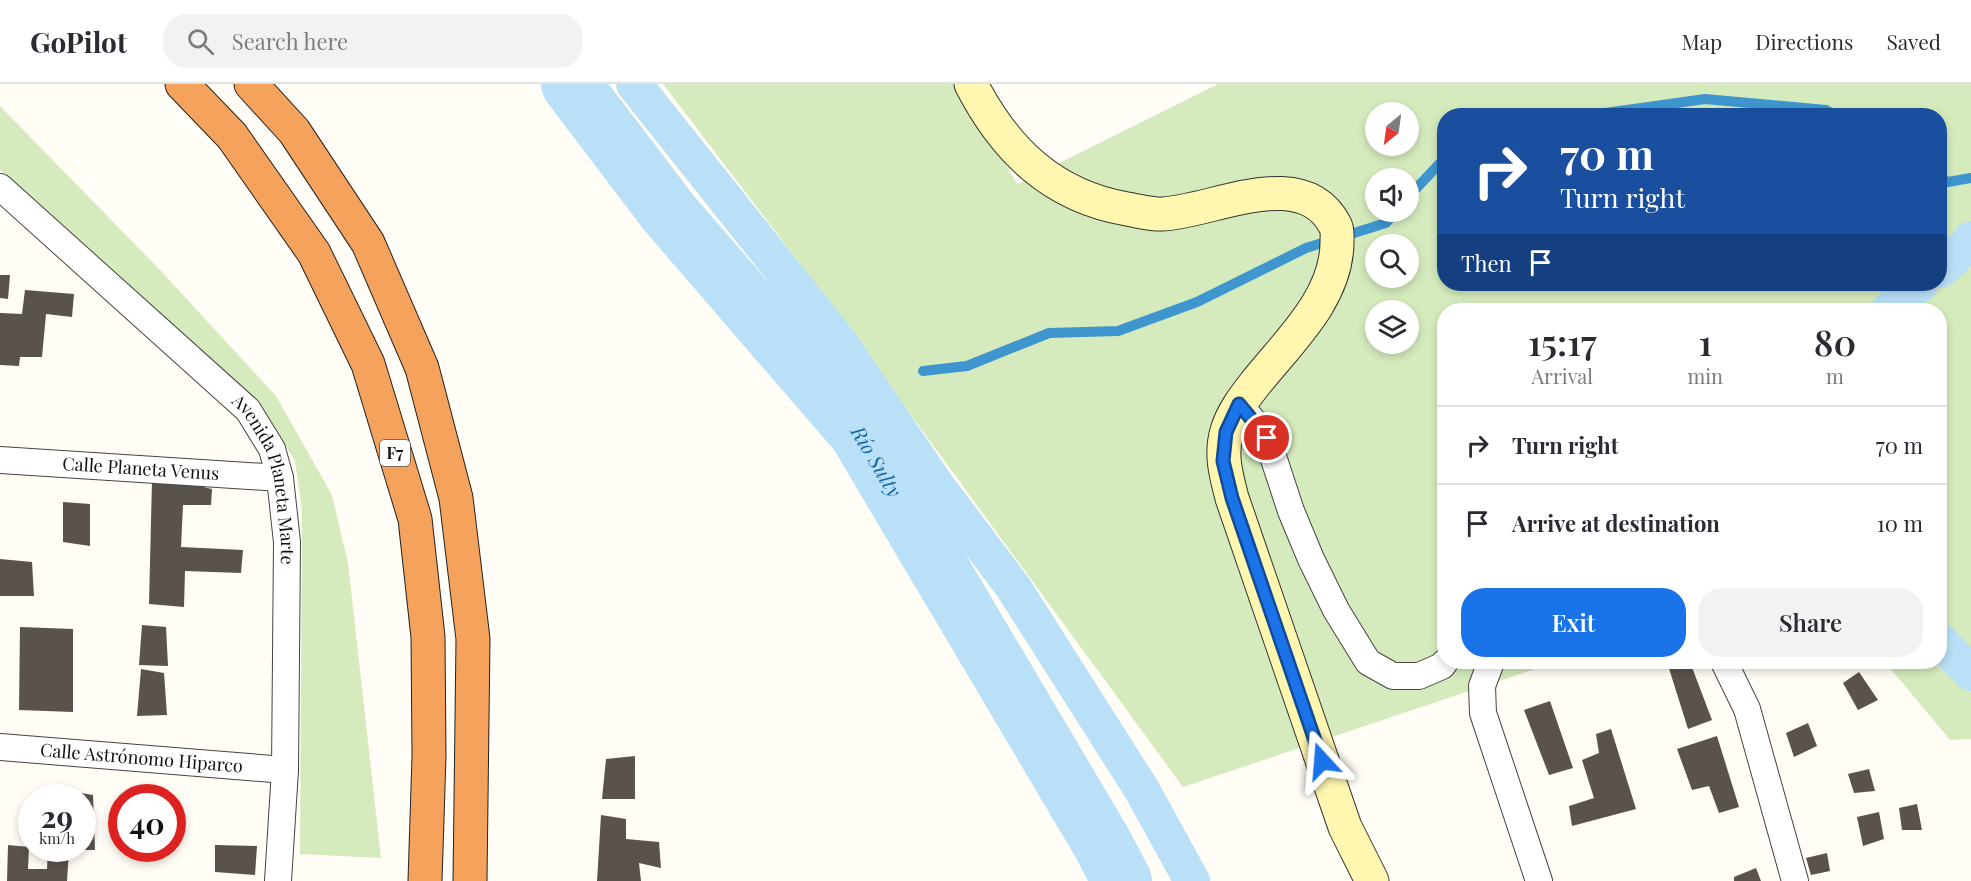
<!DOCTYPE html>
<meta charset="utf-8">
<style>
body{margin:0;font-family:"Playfair Display",serif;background:#f2f2f3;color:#2b2b33;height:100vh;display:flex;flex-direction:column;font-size:22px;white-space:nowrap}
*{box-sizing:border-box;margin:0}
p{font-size:20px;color:#7c7c81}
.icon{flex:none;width:33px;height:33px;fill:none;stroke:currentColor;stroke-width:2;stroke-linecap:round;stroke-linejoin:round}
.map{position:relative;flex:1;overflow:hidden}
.panel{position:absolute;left:1437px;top:219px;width:510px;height:366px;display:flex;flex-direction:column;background:#fff;border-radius:24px;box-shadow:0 3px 9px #0003}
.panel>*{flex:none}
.guide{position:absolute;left:1437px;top:24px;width:510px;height:183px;border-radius:24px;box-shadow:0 3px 9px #0003;background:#1a4fa0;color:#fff;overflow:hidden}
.needle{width:39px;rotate:209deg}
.fabs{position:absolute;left:1365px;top:18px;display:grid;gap:12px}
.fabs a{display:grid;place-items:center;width:54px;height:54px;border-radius:50%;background:#fff;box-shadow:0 3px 9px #0003;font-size:30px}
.speed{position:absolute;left:18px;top:700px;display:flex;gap:12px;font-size:30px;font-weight:700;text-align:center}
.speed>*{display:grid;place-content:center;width:78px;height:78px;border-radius:50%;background:#fff;box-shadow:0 3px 9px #0003;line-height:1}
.speed small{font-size:15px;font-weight:400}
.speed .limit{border:9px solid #d22;background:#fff;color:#111}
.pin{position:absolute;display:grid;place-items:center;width:51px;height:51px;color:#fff;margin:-26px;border:3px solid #fff;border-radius:50%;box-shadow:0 2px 6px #0007}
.me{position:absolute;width:66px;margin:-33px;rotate:341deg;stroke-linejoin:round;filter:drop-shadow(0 0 4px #0008)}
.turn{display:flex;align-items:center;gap:21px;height:126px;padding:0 24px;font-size:27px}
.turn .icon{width:78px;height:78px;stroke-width:2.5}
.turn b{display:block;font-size:42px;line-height:51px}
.then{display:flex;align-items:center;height:57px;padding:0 24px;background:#0003;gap:12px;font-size:22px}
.eta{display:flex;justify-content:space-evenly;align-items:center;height:102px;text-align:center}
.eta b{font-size:36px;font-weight:600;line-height:42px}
.primary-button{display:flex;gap:12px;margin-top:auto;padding:12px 24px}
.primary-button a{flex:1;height:69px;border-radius:24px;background:#1a73e8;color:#fff;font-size:24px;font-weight:600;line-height:69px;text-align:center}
.primary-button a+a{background:#f2f2f3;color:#2b2b33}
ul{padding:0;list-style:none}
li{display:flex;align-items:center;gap:18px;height:78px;padding:0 24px;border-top:2px solid #e1e1e2}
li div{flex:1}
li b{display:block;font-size:22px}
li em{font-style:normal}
header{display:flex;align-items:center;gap:36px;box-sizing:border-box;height:84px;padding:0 30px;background:#fff;border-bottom:2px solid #e1e1e2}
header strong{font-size:28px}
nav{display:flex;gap:33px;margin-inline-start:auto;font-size:21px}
.search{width:420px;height:54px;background:#f2f2f3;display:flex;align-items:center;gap:15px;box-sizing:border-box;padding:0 21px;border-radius:24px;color:#7c7c81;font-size:22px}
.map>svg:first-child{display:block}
.green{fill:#d5ebbd;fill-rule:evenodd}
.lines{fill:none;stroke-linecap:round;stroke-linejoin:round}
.stream{stroke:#3f96cf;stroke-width:10}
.canal{stroke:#b9e0f7;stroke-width:36}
.river{stroke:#b9e0f7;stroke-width:60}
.building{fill:#5a524d}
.street-casing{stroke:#444;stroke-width:28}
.secondary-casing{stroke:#333;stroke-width:35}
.highway-casing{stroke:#222;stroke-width:35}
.street{stroke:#fff;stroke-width:26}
.secondary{stroke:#fff6b0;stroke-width:33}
.highway{stroke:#f5a25d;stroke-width:33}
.route-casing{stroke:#114b97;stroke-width:15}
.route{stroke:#1a73e8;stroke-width:10}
.labels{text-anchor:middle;stroke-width:6;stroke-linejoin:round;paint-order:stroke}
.shield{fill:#fff;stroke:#585858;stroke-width:1.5}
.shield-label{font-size:16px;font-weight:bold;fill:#111}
.street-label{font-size:18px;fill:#111;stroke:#fff}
.water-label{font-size:20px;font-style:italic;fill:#1768a6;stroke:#fff}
</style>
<header>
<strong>GoPilot</strong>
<div class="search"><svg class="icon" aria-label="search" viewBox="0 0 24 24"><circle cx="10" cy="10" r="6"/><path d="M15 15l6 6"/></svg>Search here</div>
<nav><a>Map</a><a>Directions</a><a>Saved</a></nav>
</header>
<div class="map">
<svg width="1971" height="797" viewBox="0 0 1971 797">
<rect width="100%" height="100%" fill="#fffdf5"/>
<g class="green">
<path d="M663,0H959L1017,100L1218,0H1971V655L1950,656L1885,578H1940V226H1444V578H1556L1183,703L810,193ZM1376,28H1408V62H1376ZM1444,32H1940V200H1444ZM1376,94H1408V128H1376ZM1376,160H1408V194H1376ZM1376,226H1408V260H1376Z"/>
<polygon points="0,22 161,187 276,312 332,411 348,479 381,774 300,770 302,426 295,377 265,328 0,86"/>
</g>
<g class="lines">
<g class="stream">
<polyline points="1584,32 1705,15 1826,26 1835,32"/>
<polyline points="1940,94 1948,98 1971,94"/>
<polyline points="1408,113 1444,75"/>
<polyline points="923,287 967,282 1049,249 1118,247 1197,218 1306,164 1386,139 1396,128"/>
<polyline points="840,327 842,326"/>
</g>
<g class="canal">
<polyline points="634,0 840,259 937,402 1013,503 1142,706 1192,797"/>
<polyline points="1940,186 1951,177 1971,155"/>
<polyline points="1889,226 1899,215 1920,200"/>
<polyline points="1940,557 1971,589"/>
</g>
<path class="river" id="s1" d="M571,0L669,129L859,349L1102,759L1122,797"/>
</g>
<g class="building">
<polygon points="0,191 10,191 8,215 0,214"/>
<polygon points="25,206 74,210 72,233 46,230 42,273 20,273 19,282 0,281 0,229 22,230"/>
<polygon points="152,396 183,398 212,405 211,421 183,421 181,463 243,466 241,489 185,487 184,523 149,520"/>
<polygon points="63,418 90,420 90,462 63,458"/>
<polygon points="0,475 32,478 34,512 0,512"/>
<polygon points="142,541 166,543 168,582 139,581"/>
<polygon points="20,543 73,545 73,628 19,626"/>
<polygon points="1667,578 1690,578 1712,636 1688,645"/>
<polygon points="141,585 164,589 167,631 137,632"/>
<polygon points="1859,588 1878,616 1858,626 1843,599"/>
<polygon points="1550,617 1573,684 1549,691 1524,626"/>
<polygon points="1808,639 1817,662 1794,673 1786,649"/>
<polygon points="1611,645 1636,725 1572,742 1569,722 1594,714 1582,676 1599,669 1596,650"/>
<polygon points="1717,652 1739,723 1719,729 1709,702 1692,706 1677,665"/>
<polygon points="635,672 635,715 602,715 606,675"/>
<polygon points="1869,685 1875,707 1854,709 1848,690"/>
<polygon points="129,707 163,708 163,714 129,714"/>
<polygon points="75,708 93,711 95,766 82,766 82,714 75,714"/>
<polygon points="1917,720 1922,746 1902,746 1899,724"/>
<polygon points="1879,728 1884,755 1863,762 1857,733"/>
<polygon points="601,731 626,735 626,755 659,758 661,784 639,779 641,797 597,797"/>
<polygon points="8,761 29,763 28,785 47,785 48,765 69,765 67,797 7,797"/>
<polygon points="215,761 257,762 255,791 215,788"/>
<polygon points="1827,769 1830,787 1811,791 1806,774"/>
<polygon points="1756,784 1761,797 1734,797 1734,793"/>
</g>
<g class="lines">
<defs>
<g id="street">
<path id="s2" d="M0,103L248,326L272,365L280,394L287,458L285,686L278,797"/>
<polyline points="1239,320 1267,354 1291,427 1311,475 1336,526 1368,578 1393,592 1419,592 1442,582 1445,578"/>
<path id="s3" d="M0,376L280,394"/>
<polyline points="1491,578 1482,602 1483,629 1539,797"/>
<polyline points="1724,578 1747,625 1795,797"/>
<path id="s4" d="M0,663L285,686"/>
</g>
<path id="secondary" d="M971,0C1005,66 1052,112 1127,125C1139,127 1152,131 1163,130C1215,127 1302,79 1335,141C1338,146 1337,153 1337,158C1337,215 1287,259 1254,301C1243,315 1232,330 1227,347C1220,370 1226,391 1232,414L1345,743L1372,797"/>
<g id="highway">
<polyline points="182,0 232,52 314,169 368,280 415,435 428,553 429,672 425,797"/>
<polyline points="251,0 294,47 368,159 422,284 456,414 473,555 470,797"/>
</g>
</defs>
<use href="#street" class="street-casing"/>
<use href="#secondary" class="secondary-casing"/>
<use href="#highway" class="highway-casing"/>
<use href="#street" class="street"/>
<use href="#secondary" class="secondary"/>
<use href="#highway" class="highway"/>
</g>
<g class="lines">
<defs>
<polyline id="route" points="1267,354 1239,320 1226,348 1223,377 1232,414 1322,677"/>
</defs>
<use href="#route" class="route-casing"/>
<use href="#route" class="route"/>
</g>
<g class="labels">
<rect class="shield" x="380" y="356" width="30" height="26" rx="4.5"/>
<g class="shield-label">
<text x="395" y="375">F7</text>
</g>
<g class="street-label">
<text dy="6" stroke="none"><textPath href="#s3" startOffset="141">Calle Planeta Venus</textPath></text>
<text dy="6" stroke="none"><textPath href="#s2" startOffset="406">Avenida Planeta Marte</textPath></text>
<text dy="6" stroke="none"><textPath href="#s4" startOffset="142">Calle Astrónomo Hiparco</textPath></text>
</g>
<g class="water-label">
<text dy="7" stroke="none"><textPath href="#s1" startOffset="486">Río Sulty</textPath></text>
</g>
</g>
</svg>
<div class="fabs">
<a><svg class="needle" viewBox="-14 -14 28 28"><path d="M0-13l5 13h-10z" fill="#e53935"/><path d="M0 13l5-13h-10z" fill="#7c7c81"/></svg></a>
<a><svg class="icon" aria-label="sound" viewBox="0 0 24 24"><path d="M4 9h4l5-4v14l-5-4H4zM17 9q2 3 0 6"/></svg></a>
<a><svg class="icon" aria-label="search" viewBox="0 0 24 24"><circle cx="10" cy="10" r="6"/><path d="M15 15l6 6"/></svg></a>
<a><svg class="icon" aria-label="layers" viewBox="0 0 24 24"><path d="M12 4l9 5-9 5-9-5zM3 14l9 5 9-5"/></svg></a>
</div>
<div class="speed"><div>29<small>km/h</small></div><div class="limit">40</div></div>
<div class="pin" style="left:1267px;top:354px;background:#d93025"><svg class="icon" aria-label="arrive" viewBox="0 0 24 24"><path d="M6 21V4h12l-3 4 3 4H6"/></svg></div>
<svg class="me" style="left:1322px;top:677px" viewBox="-20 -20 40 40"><path d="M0-17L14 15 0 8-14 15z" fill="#1a73e8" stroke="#fff" stroke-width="4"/></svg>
<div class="guide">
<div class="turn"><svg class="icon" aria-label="right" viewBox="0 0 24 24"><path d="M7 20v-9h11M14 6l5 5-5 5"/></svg><div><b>70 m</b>Turn right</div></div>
<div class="then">Then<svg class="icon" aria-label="arrive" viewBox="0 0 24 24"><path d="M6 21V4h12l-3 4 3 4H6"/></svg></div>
</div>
<section class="panel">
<div class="eta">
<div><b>15:17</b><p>Arrival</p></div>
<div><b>1</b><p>min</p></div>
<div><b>80</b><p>m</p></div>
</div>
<ul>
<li><svg class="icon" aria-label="right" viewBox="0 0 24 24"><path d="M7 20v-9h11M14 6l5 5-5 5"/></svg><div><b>Turn right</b></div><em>70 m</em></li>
<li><svg class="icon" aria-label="arrive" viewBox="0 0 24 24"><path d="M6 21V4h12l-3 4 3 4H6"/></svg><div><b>Arrive at destination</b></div><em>10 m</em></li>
</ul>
<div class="primary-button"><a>Exit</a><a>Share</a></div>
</section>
</div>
